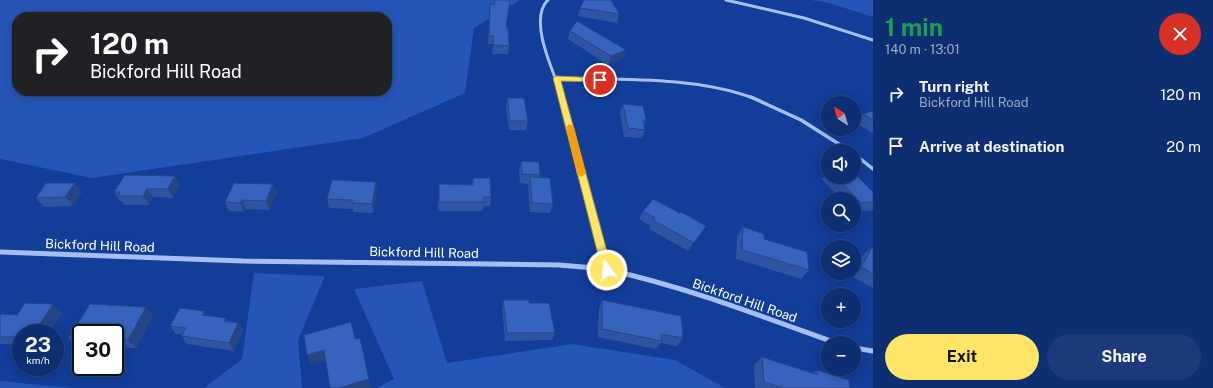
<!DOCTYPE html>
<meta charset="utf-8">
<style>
body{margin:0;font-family:"Public Sans",sans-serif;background:#1c3a7a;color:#f1f3f6;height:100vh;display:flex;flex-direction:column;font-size:15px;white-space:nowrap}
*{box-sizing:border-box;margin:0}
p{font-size:13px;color:#9ba8c4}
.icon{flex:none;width:22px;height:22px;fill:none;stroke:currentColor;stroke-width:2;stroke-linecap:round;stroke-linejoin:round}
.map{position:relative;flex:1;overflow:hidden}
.details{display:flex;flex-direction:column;background:#0e2e72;width:340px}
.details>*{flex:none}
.banner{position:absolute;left:12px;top:12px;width:380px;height:84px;border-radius:16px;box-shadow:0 2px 10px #0003,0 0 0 1px #2e4a84;background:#202124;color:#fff;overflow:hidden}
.needle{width:26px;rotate:323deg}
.fabs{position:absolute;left:821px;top:96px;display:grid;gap:8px}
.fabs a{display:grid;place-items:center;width:40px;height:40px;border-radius:50%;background:#0e2e72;box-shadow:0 2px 10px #0003,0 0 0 1px #2e4a84;font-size:20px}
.speed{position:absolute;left:12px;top:324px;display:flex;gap:8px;font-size:20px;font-weight:700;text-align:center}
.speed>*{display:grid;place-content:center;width:52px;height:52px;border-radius:50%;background:#0e2e72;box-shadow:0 2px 10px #0003,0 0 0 1px #2e4a84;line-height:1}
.speed small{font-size:10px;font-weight:400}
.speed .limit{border:2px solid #111;border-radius:6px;background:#fff;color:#111}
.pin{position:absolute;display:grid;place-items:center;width:34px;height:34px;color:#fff;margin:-17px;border:2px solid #fff;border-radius:50%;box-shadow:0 1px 4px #0007}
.me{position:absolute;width:44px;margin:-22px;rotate:345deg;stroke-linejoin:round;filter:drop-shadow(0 0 3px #0008)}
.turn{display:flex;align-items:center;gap:14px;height:84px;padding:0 12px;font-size:18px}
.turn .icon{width:52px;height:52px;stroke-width:2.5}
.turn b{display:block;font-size:28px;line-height:34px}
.round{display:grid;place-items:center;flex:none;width:42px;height:42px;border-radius:21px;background:#1c3a7a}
.summary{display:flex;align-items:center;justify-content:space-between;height:68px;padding:0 12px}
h1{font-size:24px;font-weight:700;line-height:30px;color:#1e9e55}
.action{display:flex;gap:8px;margin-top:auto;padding:8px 12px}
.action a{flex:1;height:46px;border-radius:24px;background:#ffe567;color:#111;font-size:16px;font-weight:700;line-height:46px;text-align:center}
.action a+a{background:#1c3a7a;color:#f1f3f6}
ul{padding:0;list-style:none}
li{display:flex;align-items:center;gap:12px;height:52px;padding:0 12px}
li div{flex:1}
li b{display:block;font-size:15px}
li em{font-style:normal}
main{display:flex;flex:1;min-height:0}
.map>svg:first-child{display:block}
.green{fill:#2556b7;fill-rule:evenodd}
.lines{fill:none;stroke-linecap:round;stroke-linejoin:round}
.street-far2{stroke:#a5bff3;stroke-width:3}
.street-far1{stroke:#a5bff3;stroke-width:3.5}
.street{stroke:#a5bff3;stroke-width:5}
.wall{fill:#2e55a3}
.shaded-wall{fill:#264585}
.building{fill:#3663be;stroke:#264585}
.route{fill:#ffe567;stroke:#a69543}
.slow{fill:#f59e0b}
.labels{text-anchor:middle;stroke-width:4;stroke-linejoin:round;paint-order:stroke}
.street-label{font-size:13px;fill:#fff;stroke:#123d98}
</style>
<main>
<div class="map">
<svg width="873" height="388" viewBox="0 0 873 388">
<rect width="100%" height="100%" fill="#123d98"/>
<g class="green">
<path d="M0,0H520L474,28L465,93L363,138L92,178L0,159ZM17,17H387V91H17Z"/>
<polygon points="811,0 873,0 873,17 829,3"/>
<polygon points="254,273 325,276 298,340 302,388 204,388 242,359"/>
<polygon points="422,281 447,363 572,344 675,360 725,388 377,388 394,379 354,289"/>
<polygon points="0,381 71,388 0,388"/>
</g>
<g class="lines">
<g class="street-far2">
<path d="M548,0C527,20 555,75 563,98"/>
<polyline points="726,0 804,18 873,40"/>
<path d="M556,78C619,80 695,76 753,98"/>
</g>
<g class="street-far1">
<polyline points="562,97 595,225"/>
<polyline points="751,97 801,120 850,151"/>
<polyline points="854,154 873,169"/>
</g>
<g class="street">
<polyline points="595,224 607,270"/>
<path d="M0,252L243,261L560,265C576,267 593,267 609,270C686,287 761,316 836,343"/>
<polyline points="854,348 873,351"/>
</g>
</g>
<g class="wall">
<polygon points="490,4 506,27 509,46 508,54 492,54 493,44 488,44"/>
<polygon points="580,8 619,14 617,23 578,16"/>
<polygon points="570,31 626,50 623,58 608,65 568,39"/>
<polygon points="507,98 528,121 526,130 509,130 506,107"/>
<polygon points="623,104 646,120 644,125 645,130 642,138 624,137 620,113"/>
<polygon points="873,111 873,132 871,132 856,123 863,114"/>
<polygon points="521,161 540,175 540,178 553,204 550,213 530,212 528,186 529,184 520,183 519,170"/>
<polygon points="828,172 828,177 854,177 873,192 873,210 854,212 854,199 841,199 822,179"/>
<polygon points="473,178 491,197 490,206 484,206 483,211 438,211 439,184 472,185"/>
<polygon points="180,184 173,198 153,197 149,205 125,205 122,201 120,201 114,192"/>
<polygon points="273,184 277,193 269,210 246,209 244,212 229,211 225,202"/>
<polygon points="377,191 373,213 353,212 353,209 329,208 327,199"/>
<polygon points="82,192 73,206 44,207 36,198"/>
<polygon points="643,211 700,234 688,251 649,229 650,226 639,219"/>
<polygon points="743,227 809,270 801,279 736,259 737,236"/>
<polygon points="872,247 873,247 873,288 851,276 853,273 854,273 854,271 863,255"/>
<polygon points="503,300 529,303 555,333 552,340 505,341 502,308"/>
<polygon points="602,300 683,338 677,346 661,343 656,349 598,337 599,309"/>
<polygon points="53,304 62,313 49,333 21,333 21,345 0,344 0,314 17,315"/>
<polygon points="90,304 146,307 153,315 136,348 115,347 115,333 81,333 81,347 77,347 68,339"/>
<polygon points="207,316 226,318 227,321 238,323 243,331 234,351 187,344 181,336 182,334 176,334 170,326"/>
<polygon points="762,357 813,373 817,370 850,388 755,388 754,365"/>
</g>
<g class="shaded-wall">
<polygon points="626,50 623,58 608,65 611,56"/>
<polygon points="175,176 180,184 173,198 168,189"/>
<polygon points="376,182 377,191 373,213 372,204"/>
<polygon points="75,183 82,192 73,206 65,197"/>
<polygon points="273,184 277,193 269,210 266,201"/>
<polygon points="147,189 153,197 149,205 143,196"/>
<polygon points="242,200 246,209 244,212 240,203"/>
<polygon points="53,304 62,313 49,333 34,333"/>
<polygon points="146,307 153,315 136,348 128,340"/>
<polygon points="204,311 209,319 202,315"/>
<polygon points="238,323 243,331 234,351 229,343"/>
<polygon points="360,338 371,388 339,388"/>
<polygon points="324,350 328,360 311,365 307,355"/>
</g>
<g class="building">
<polygon points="495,0 510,0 506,27 508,27 509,46 493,45 494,36 489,36 490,4 494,4"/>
<polygon points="584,0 611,0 619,14 580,8"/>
<polygon points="85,10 101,17 69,17"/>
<polygon points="577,21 626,50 611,56 570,31"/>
<polygon points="507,98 524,98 528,121 510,121"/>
<polygon points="623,104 643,106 646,120 643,120 645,130 628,128"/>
<polygon points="873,111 873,120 863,114"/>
<polygon points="521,161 539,162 540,175 522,174"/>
<polygon points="854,173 873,192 873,202 861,203 836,177 854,177"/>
<polygon points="125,175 175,176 168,189 147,189 143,196 118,196 120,192 114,192"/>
<polygon points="530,177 550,178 553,204 532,203"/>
<polygon points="473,178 490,178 491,197 484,197 484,202 439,202 439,184 473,185"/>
<polygon points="332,180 376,182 372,204 352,203 352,200 327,199"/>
<polygon points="46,183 75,183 65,197 36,198"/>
<polygon points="234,183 273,184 266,201 242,200 240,203 225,202"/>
<polygon points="653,199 680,213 681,212 706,226 694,243 653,220 655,218 643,211"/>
<polygon points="743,227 764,234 764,239 807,252 809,270 742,250"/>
<polygon points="872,247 873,247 873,274 861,267"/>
<polygon points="503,300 529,300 529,303 549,303 555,333 507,333"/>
<polygon points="602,300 681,316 683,338 661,334 662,341 602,329"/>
<polygon points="25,303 53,304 34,333 21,333 21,337 0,337 0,314 17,315"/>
<polygon points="90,304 146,307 128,340 115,339 115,333 81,333 81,340 68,339"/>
<polygon points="180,308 204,311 202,315 226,318 224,321 238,323 229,343 181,336 186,328 170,326"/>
<polygon points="351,322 355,339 360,338 369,379 339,388 330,388 324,350 307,355 304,335"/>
<polygon points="762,357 818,375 817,370 849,380 850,388 783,388 764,382"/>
</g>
<polygon class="route" points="556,76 600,78 603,80 600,82 561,81 612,270 611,273 607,274 603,273 602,270 553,78"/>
<polygon class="slow" points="570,124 574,127 586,174 581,177 577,174 566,127"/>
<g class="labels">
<g class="street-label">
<text transform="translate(100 245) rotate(2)" y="5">Bickford Hill Road</text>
<text transform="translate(424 252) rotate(1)" y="5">Bickford Hill Road</text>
<text transform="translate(745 300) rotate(19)" y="5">Bickford Hill Road</text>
</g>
</g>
</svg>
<div class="fabs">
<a><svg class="needle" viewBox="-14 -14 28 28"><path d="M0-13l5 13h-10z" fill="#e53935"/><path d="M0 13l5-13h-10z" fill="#9ba8c4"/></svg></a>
<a><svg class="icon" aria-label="sound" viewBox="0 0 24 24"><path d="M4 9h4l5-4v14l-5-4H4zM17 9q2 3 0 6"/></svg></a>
<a><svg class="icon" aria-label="search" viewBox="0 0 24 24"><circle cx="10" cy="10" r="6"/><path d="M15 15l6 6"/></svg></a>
<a><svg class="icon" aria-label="layers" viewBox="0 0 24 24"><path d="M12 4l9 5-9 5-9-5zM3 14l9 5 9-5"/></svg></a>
<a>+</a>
<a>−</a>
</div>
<div class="speed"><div>23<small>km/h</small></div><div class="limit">30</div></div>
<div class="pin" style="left:600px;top:80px;background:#d93025"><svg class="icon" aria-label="arrive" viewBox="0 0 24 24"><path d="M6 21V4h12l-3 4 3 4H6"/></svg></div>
<svg class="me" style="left:607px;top:270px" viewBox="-20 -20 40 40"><circle r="17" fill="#ffe567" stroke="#fff" stroke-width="3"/><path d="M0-11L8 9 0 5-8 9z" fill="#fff"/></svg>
<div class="banner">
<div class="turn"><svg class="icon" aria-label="right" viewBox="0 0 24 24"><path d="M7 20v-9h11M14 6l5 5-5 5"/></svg><div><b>120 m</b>Bickford Hill Road</div></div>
</div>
</div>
<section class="details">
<div class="summary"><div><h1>1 min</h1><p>140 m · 13:01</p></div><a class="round" style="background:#d93025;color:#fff"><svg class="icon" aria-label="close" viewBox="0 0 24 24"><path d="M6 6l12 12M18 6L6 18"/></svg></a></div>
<ul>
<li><svg class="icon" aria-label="right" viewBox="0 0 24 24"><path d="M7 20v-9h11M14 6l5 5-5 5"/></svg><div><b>Turn right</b><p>Bickford Hill Road</p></div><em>120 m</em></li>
<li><svg class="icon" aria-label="arrive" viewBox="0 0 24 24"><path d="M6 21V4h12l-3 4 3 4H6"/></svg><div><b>Arrive at destination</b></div><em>20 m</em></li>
</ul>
<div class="action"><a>Exit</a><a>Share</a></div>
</section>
</main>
